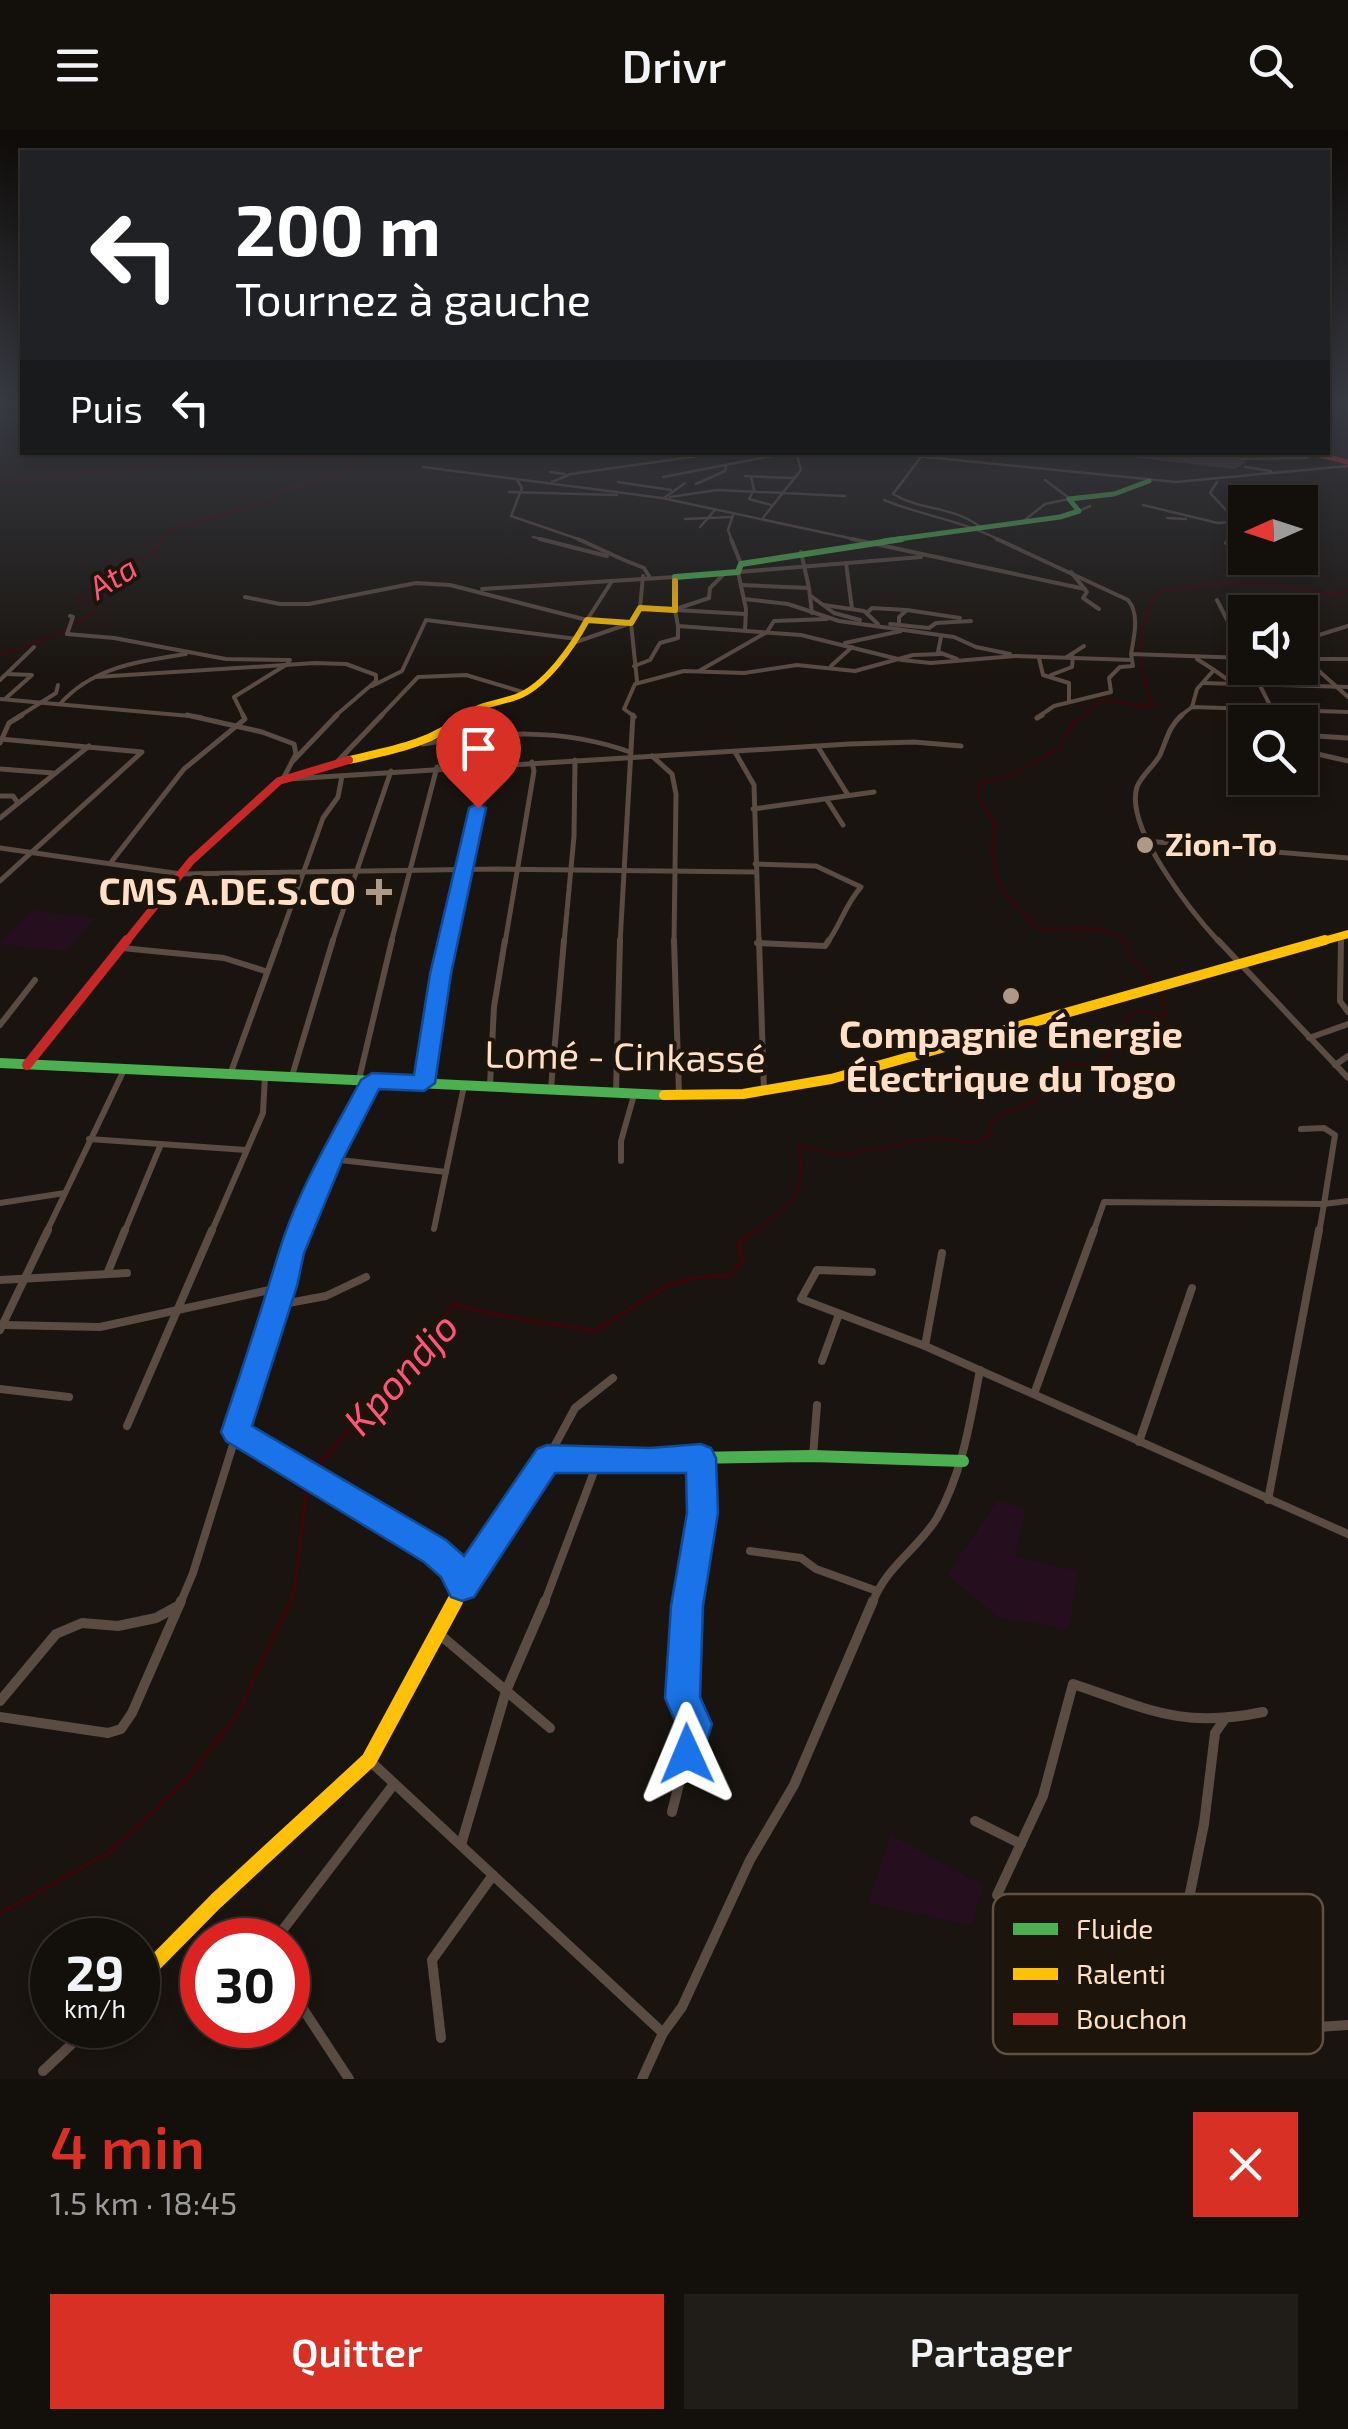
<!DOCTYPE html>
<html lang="fr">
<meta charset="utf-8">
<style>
body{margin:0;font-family:"Exo 2",sans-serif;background:#201d19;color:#f1f3f6;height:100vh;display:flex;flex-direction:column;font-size:38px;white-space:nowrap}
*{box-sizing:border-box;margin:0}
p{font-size:32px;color:#9d9c9d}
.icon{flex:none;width:55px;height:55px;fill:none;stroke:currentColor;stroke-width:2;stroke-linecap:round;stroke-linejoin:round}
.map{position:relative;height:1949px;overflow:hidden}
.panel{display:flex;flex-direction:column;background:#130f0b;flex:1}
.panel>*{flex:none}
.guide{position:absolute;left:20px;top:20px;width:1310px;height:305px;border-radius:0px;box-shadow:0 5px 15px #0003,0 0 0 2px #322f2c;background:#202124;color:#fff;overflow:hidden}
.needle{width:65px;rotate:267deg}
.tools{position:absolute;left:1228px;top:355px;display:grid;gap:20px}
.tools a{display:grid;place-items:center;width:90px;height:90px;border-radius:0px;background:#130f0b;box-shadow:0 5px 15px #0003,0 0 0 2px #322f2c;font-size:50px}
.speed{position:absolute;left:30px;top:1788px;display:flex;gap:20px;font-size:50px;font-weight:700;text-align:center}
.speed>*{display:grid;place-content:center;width:130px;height:130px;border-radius:50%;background:#130f0b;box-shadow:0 5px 15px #0003,0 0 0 2px #322f2c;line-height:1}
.speed small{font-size:25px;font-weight:400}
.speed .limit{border:15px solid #d22;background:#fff;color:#111}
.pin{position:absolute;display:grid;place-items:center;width:85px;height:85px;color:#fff;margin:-102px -42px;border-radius:50% 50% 50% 0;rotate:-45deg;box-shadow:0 0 10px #0007}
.pin .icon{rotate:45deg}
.me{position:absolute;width:110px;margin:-55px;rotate:359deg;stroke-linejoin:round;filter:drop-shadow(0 0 8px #0008)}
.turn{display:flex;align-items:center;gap:35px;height:210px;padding:0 50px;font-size:45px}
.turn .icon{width:130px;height:130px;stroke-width:2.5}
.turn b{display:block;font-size:70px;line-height:85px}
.then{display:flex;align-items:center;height:95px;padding:0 50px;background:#0003;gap:20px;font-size:38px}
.round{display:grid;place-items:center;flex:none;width:105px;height:105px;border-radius:0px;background:#201d19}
.headline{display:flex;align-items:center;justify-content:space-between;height:170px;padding:0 50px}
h1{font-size:60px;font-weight:600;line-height:75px;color:#d93025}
.cta{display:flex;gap:20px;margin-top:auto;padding:20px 50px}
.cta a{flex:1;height:115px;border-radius:0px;background:#d93025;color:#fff;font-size:40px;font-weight:600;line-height:115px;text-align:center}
.cta a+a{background:#201d19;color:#f1f3f6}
header{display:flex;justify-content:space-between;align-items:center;height:130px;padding:0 50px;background:#130f0b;font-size:45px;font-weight:600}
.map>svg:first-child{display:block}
.green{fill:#250e1e}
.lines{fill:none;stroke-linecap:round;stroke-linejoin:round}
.stream-far1{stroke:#37070a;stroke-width:2.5}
.stream{stroke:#37070a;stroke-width:4}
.runway{fill:#463034;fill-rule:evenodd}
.street-far5{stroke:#5a4b43;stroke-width:2.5}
.street-far4{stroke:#5a4b43;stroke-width:4}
.street-far3{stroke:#5a4b43;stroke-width:5}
.street-far2{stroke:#5a4b43;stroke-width:6}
.street-far1{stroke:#5a4b43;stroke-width:8}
.street{stroke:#5a4b43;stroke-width:10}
.fast-far3{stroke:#4caf50;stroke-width:5}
.fast-far2{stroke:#4caf50;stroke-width:6}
.fast-far1{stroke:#4caf50;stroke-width:10}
.fast{stroke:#4caf50;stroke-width:12}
.slow-far4{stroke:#ffc107;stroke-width:6}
.slow-far3{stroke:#ffc107;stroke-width:8}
.slow-far2{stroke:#ffc107;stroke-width:10}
.slow-far1{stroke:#ffc107;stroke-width:12}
.slow{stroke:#ffc107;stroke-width:16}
.jam-far2{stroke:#c62828;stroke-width:5}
.jam-far1{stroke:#c62828;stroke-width:8}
.jam{stroke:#c62828;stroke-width:10}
.route{fill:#1a73e8;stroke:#114b97;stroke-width:2.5}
.poi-dot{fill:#ae9887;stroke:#1d140b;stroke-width:4}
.labels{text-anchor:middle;stroke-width:8;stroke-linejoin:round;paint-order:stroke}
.far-water-label{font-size:32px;font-style:italic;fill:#ff557b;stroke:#1d140b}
.far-poi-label{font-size:32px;font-weight:bold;fill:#ffdfc7;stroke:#1d140b;text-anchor:start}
.poi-label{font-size:38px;font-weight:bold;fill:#ffdfc7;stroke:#1d140b;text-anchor:end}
.street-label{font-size:38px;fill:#ffdfc7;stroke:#1d140b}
.water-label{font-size:40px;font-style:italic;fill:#ff557b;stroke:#1d140b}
.key{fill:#1d140b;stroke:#615143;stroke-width:2.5}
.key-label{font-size:28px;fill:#ffdfc7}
</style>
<header><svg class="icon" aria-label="menu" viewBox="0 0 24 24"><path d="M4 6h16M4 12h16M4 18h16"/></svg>Drivr<svg class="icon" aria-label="search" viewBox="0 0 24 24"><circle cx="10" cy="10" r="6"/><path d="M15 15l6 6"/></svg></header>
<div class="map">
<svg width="1348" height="1949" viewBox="0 0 1348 1949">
<rect width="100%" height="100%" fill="#19140f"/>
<g class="green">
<polygon points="32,780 96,788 65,822 0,814"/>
<polygon points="998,1370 1026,1380 1015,1426 1078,1441 1069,1499 998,1487 947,1445"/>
<polygon points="891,1705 983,1756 972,1796 868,1773"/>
</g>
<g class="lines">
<g class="stream-far1">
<polyline points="1328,281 1348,281"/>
<polyline points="0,353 168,334 258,336 300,328 354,331"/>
<polyline points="0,525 53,507 96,482 95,474 78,468 152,423 169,401 270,371 285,359 344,346 362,322"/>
<path d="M1154,855L1127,823L1128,814C1102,791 1070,800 1038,799L1006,766L996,747L992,720L995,694L978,668L980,653L1010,646L1059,618L1070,596L1101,570L1154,577C1137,539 1135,498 1158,462C1196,453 1238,452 1277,455C1301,457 1325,469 1348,461"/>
<path d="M753,1103C790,1077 809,1063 798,1015C812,1018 830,1024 845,1024C876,1022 907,1010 939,1008C959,1008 973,1021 990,1004L989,996L1002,984L1036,971L1069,933L1101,937L1127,888L1137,881L1166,885L1160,860"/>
</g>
<path class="stream" d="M0,1783L110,1722L188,1648L238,1583L294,1463L306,1365L319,1334L380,1265L411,1238L453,1174C499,1188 547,1192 595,1201L668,1155L694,1148L731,1145L743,1132L738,1113L756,1100"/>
<path class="runway" d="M1127,322C1153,322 1228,315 1246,332L1235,339L1137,328Z"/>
<g class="street-far5">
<polyline points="1341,273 1348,273"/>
<polyline points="877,322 1176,352 1348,336"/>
<polyline points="1209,326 1228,322"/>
<path d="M921,327L893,364C921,381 954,376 980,397"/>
<polyline points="1241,329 1306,328 1314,324"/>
<polyline points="423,337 662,368 863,411"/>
<polyline points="1245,337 1271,341"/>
<polyline points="550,342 565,344"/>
<polyline points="745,346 794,348"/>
<polyline points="751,346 754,360 749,369 771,375"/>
<polyline points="663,347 792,322"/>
<polyline points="517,350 522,358 511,386 584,411"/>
<polyline points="1045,350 1069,368"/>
<polyline points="552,352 571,344 727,322"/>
<polyline points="618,352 671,360"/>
<polyline points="1217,352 1210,363 1245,400"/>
<polyline points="696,354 725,341 726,335"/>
<polyline points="509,362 617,365"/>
<polyline points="670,367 717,360 845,366"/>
<polyline points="664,368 685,353"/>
<path d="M884,370C923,386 965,391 1001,411"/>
<polyline points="1143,375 1218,393 1230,392"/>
<polyline points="1079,381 1090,376"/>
<polyline points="1167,388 1186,389"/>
<polyline points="685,389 731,387"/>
<polyline points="762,389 801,340 796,322"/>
<polyline points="1021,393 1045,374 1069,369"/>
<polyline points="700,397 715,380"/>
<polyline points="533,407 550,411"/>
<polyline points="732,411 728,400 733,385"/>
<polyline points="1227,411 1234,402 1230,392 1234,391"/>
</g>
<g class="street-far4">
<polyline points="540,409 607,426"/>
<polyline points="578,409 624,430"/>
<polyline points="731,409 741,434"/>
<polyline points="852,409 1085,459"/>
<path d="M997,409L1128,470C1140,484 1134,507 1131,524"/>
<polyline points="1226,413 1229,409"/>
<polyline points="801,422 809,458"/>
<polyline points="1273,428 1291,443"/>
<polyline points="624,430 644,438 649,446"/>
<polyline points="846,433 852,479"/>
<polyline points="1071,442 1087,462 1083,468 1099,479"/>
<polyline points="741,455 809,458 812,483"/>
<polyline points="482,459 675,447"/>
<polyline points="811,466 834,483 860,490"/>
<polyline points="245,467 280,474 309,474 416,453 450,455 587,490 612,451"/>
<polyline points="1241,468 1254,482"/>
<polyline points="744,469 788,474 839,491 954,507 976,517 1010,524"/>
<polyline points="1217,470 1245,525"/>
<polyline points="824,475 864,481 878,494"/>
<polyline points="640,478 643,446"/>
<polyline points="676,479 709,468 710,458 724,444"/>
<polyline points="675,480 678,496 801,505 902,530 931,533 1015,526 1132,530"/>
<polyline points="675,480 746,484"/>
<polyline points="867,483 872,478 906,480"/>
<polyline points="70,486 73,487 67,504 114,508 226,529 290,530"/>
<polyline points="890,494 929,498 936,493 971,491"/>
<polyline points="899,494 899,487 907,480 960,488"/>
<polyline points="745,500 746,479 738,442 921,427"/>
<polyline points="941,507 938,522 957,529"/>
<polyline points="1300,511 1348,496"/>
<polyline points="576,512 631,493 637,551"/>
<polyline points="845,513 901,501"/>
<polyline points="1300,524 1348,567"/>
<polyline points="1067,527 1084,516"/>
<polyline points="1039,528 1043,545 1069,553 1069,572"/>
<polyline points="1304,529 1348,529"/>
<polyline points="634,536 650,530 660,513 678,508 678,496"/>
<polyline points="831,536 852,517"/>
<polyline points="1251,538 1276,587"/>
<polyline points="1214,540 1234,554"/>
<polyline points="699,541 767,502 774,491 827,489"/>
<polyline points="1051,545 1072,537 1073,527"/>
<polyline points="96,547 315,533 346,534 376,545 376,551 334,587"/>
<polyline points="0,550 34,517"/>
<polyline points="1203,553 1348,557"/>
<polyline points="372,556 402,541 426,490 577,509"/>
<polyline points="0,569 201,587"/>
<polyline points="5,569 32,545 7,544"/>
<path d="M60,574C92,537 140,531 186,524"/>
<polyline points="1192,577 1197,559 1214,540 1197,529"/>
<polyline points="18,587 56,563 58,555"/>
<polyline points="244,587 234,567 289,533"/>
<polyline points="380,587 418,547 466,545 526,563"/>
<polyline points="635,587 624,579 635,554 684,541 744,543 797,535 855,541 913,525 941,524"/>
<polyline points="1038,587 1054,576 1111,562 1109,548 1120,537 1133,536 1131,524 1245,528"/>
<polyline points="1179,587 1192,577 1348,582"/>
</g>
<g class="street-far3">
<polyline points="187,585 262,602 294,614 296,624 284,647"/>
<path d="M1182,585C1169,596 1167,609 1160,625C1154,636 1141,646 1137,657C1124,698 1193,784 1220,813"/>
<polyline points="1274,585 1278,592"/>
<polyline points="1037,588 1042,585"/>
<polyline points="1300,605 1348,608"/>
<polyline points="0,609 142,622 0,751"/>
<polyline points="0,613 9,593 22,585"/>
<path d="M423,614C495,602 560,597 630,622"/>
<polyline points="818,617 848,665"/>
<polyline points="1300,620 1348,631"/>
<polyline points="735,622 754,655 759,813"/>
<polyline points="652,626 672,644 676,664 674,813"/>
<polyline points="292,632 337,585"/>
<polyline points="337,632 382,585"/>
<polyline points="0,639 53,643"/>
<polyline points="289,649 849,614 914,612 961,616"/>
<polyline points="0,666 13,666 18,673"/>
<polyline points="827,670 843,695"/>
<polyline points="753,679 874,662"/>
<polyline points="0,688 89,616"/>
<polyline points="1146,711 1348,728"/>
<polyline points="0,718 181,744 496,739 754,742"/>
<polyline points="112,731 184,639 245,589 243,585"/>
<path d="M755,734L816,736L861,757C845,775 841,794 827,813"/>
<polyline points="278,813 323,688 338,667 342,646"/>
<polyline points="332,813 391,641"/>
<polyline points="391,813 437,637"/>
<polyline points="450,813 484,634"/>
<polyline points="505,813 534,641 532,632"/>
<polyline points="564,813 574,706 575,630"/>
<polyline points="620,813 633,585"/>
<polyline points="1341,813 1341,806"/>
</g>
<g class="street-far2">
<polyline points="674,810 679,964"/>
<polyline points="759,810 764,960"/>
<polyline points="1218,810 1348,948"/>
<polyline points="1341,810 1340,871 1348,882"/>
<polyline points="757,813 825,816 829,810"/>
<polyline points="122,818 224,828 265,841"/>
<polyline points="0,895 35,850"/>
<polyline points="1309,908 1348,894"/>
<polyline points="1335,935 1348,926"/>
<polyline points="231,942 279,810"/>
<polyline points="292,946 333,810"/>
<polyline points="359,949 392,810"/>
<polyline points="424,952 441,845 451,810"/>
<polyline points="490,955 494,877 505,810"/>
<polyline points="551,958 564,810"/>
<polyline points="616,962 620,810"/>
<polyline points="1301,999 1324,998 1335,1005 1324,1074 1348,1071"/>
<polyline points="89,1009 246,1020"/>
<polyline points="331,1029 446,1042"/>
<polyline points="621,1031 621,1011 634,965"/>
<polyline points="0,1073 65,1063"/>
<polyline points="434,1099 464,956"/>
<polyline points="46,1103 124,940"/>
<polyline points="124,1103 161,1014"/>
<polyline points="211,1103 263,983 265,946"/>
<polyline points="299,1103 371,951"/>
<polyline points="1093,1103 1104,1072 1324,1074 1319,1103"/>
</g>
<g class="street-far1">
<polyline points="872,1142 817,1140 801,1169 925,1216 1348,1404"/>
<polyline points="107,1144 125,1100"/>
<polyline points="0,1150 127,1143"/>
<polyline points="278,1175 326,1166 366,1147"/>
<polyline points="4,1195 100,1197 283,1157"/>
<polyline points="0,1200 48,1100"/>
<polyline points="925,1216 942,1123"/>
<polyline points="822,1231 839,1184"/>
<polyline points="0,1259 69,1267"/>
<polyline points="1034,1264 1094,1100"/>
<polyline points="127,1296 212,1100"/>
<polyline points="236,1302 435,1421 452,1437 463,1456"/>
<polyline points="1139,1312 1192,1158"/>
<polyline points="813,1326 817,1275"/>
<polyline points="548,1328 575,1278 613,1248"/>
<polyline points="1268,1370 1319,1100"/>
<polyline points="750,1421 801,1428 816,1439 877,1461"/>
<polyline points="180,1474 193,1443 300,1100"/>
<polyline points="544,1474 598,1331"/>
<polyline points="687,1474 703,1383 701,1329"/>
<path d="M872,1474C886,1436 918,1419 937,1388C963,1341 970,1292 980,1240"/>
</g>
<g class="street">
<polyline points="438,1503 550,1598"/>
<polyline points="0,1571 56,1504 82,1493 118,1496 156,1488 178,1476"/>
<path d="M1263,1582C1182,1599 1148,1579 1073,1554L1043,1666L997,1765L1252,1892L1288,1899L1348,1895"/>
<polyline points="0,1587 108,1603 121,1599 132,1583 181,1471"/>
<polyline points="370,1631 663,1903"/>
<polyline points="672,1682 694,1594 683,1568 688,1471"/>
<polyline points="975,1691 1021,1714"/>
<polyline points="461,1715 506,1561 545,1471"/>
<polyline points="275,1810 394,1654"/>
<polyline points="288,1856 349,1949"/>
<polyline points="1200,1862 1188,1773 1204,1694 1215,1603 1224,1590"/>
<polyline points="441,1908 432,1830 493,1745"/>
<polyline points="43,1941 92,1895"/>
<polyline points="642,1949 663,1903 682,1877 750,1730 794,1655 873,1471"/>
</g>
<polyline class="fast-far3" points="884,411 1060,387 1079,381 1069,369 1114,364 1149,351"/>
<polyline class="fast-far2" points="675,451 675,447 738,442 741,434 902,409"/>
<polyline class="fast-far1" points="0,933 664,965"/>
<polyline class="fast" points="574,1330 813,1326 963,1331"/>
<path class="slow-far4" d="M463,587C479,574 497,574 516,567C545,557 573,516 587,490L631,493L640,478L675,480V451"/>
<g class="slow-far3">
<path d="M349,630C393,620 431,614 466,585"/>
<polyline points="1316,813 1348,804"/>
</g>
<polyline class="slow-far2" points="664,965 743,964 831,949 1325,810"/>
<polyline class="slow-far1" points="453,1474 547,1329 574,1330"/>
<polyline class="slow" points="138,1850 216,1771 369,1630 455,1471"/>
<polyline class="jam-far2" points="1308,322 1348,332"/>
<polyline class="jam-far1" points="125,813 191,731 279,651 349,630"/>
<polyline class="jam" points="27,935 127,810"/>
</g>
<linearGradient id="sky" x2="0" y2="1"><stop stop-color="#0e0b08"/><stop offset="0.5" stop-color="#383a42"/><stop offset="1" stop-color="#383a42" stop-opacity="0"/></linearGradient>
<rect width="1348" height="546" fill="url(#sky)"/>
<path class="route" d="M478,673L486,678L451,844L435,953L424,961L379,959L343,1029L304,1123L297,1156L252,1296L446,1410L464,1426L537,1319L547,1315L650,1318L701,1314L711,1318L716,1328L718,1383L703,1476L700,1567L712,1594L699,1636L687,1641L674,1636L669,1624L677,1595L665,1568L671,1476L687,1383L686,1343H555L474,1467L462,1471L451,1467L441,1447L424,1432L226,1311L221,1302C241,1243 260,1184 278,1125C296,1064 331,1006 361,950L372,943L414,945L430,844L469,678Z"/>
<g class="poi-dot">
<circle cx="1145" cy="715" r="10"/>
<path d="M374 747h10v10h10v10h-10v10h-10v-10h-10v-10h10z"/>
<circle cx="1011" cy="866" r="10"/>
</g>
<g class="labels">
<g class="far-water-label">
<text transform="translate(113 448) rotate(-32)" y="11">Ata</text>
</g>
<g class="far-poi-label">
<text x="1165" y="726">Zion-To</text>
</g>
<g class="poi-label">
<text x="356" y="775">CMS A.DE.S.CO</text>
<text x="1011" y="918" text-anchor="middle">Compagnie Énergie<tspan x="1011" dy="44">Électrique du Togo</tspan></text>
</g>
<g class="street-label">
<text transform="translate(625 927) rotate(1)" y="13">Lomé - Cinkassé</text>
</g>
<g class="water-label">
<text transform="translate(401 1244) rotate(-48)" y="14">Kpondjo</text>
</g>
</g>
<rect x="993" y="1764" width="330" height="160" rx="15" class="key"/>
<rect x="1013" y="1793" width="45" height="12" fill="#4caf50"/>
<rect x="1013" y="1838" width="45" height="12" fill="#ffc107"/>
<rect x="1013" y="1883" width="45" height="12" fill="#c62828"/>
<g class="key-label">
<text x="1076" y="1809">Fluide</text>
<text x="1076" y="1854">Ralenti</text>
<text x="1076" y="1899">Bouchon</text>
</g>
</svg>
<div class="tools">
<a><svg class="needle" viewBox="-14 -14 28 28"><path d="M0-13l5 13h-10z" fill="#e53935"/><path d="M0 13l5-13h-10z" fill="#9d9c9d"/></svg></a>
<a><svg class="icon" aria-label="sound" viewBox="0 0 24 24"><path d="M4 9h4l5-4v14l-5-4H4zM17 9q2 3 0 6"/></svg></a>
<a><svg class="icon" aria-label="search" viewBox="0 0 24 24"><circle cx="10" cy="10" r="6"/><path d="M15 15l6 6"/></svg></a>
</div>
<div class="speed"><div>29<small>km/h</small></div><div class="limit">30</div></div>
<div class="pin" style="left:478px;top:678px;background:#d93025"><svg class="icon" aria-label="arrive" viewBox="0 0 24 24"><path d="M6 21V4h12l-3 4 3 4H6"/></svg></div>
<svg class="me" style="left:687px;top:1624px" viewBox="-20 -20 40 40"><path d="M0-17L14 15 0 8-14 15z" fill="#1a73e8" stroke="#fff" stroke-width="4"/></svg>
<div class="guide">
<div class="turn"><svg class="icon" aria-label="left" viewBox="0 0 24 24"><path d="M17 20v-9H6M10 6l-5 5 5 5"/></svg><div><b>200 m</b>Tournez à gauche</div></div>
<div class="then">Puis<svg class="icon" aria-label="left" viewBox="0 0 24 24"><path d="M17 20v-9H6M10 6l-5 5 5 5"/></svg></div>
</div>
</div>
<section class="panel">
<div class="headline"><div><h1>4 min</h1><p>1.5 km · 18:45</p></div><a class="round" style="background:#d93025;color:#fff"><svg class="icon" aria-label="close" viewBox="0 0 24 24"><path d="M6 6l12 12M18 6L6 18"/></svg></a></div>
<div class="cta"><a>Quitter</a><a>Partager</a></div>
</section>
